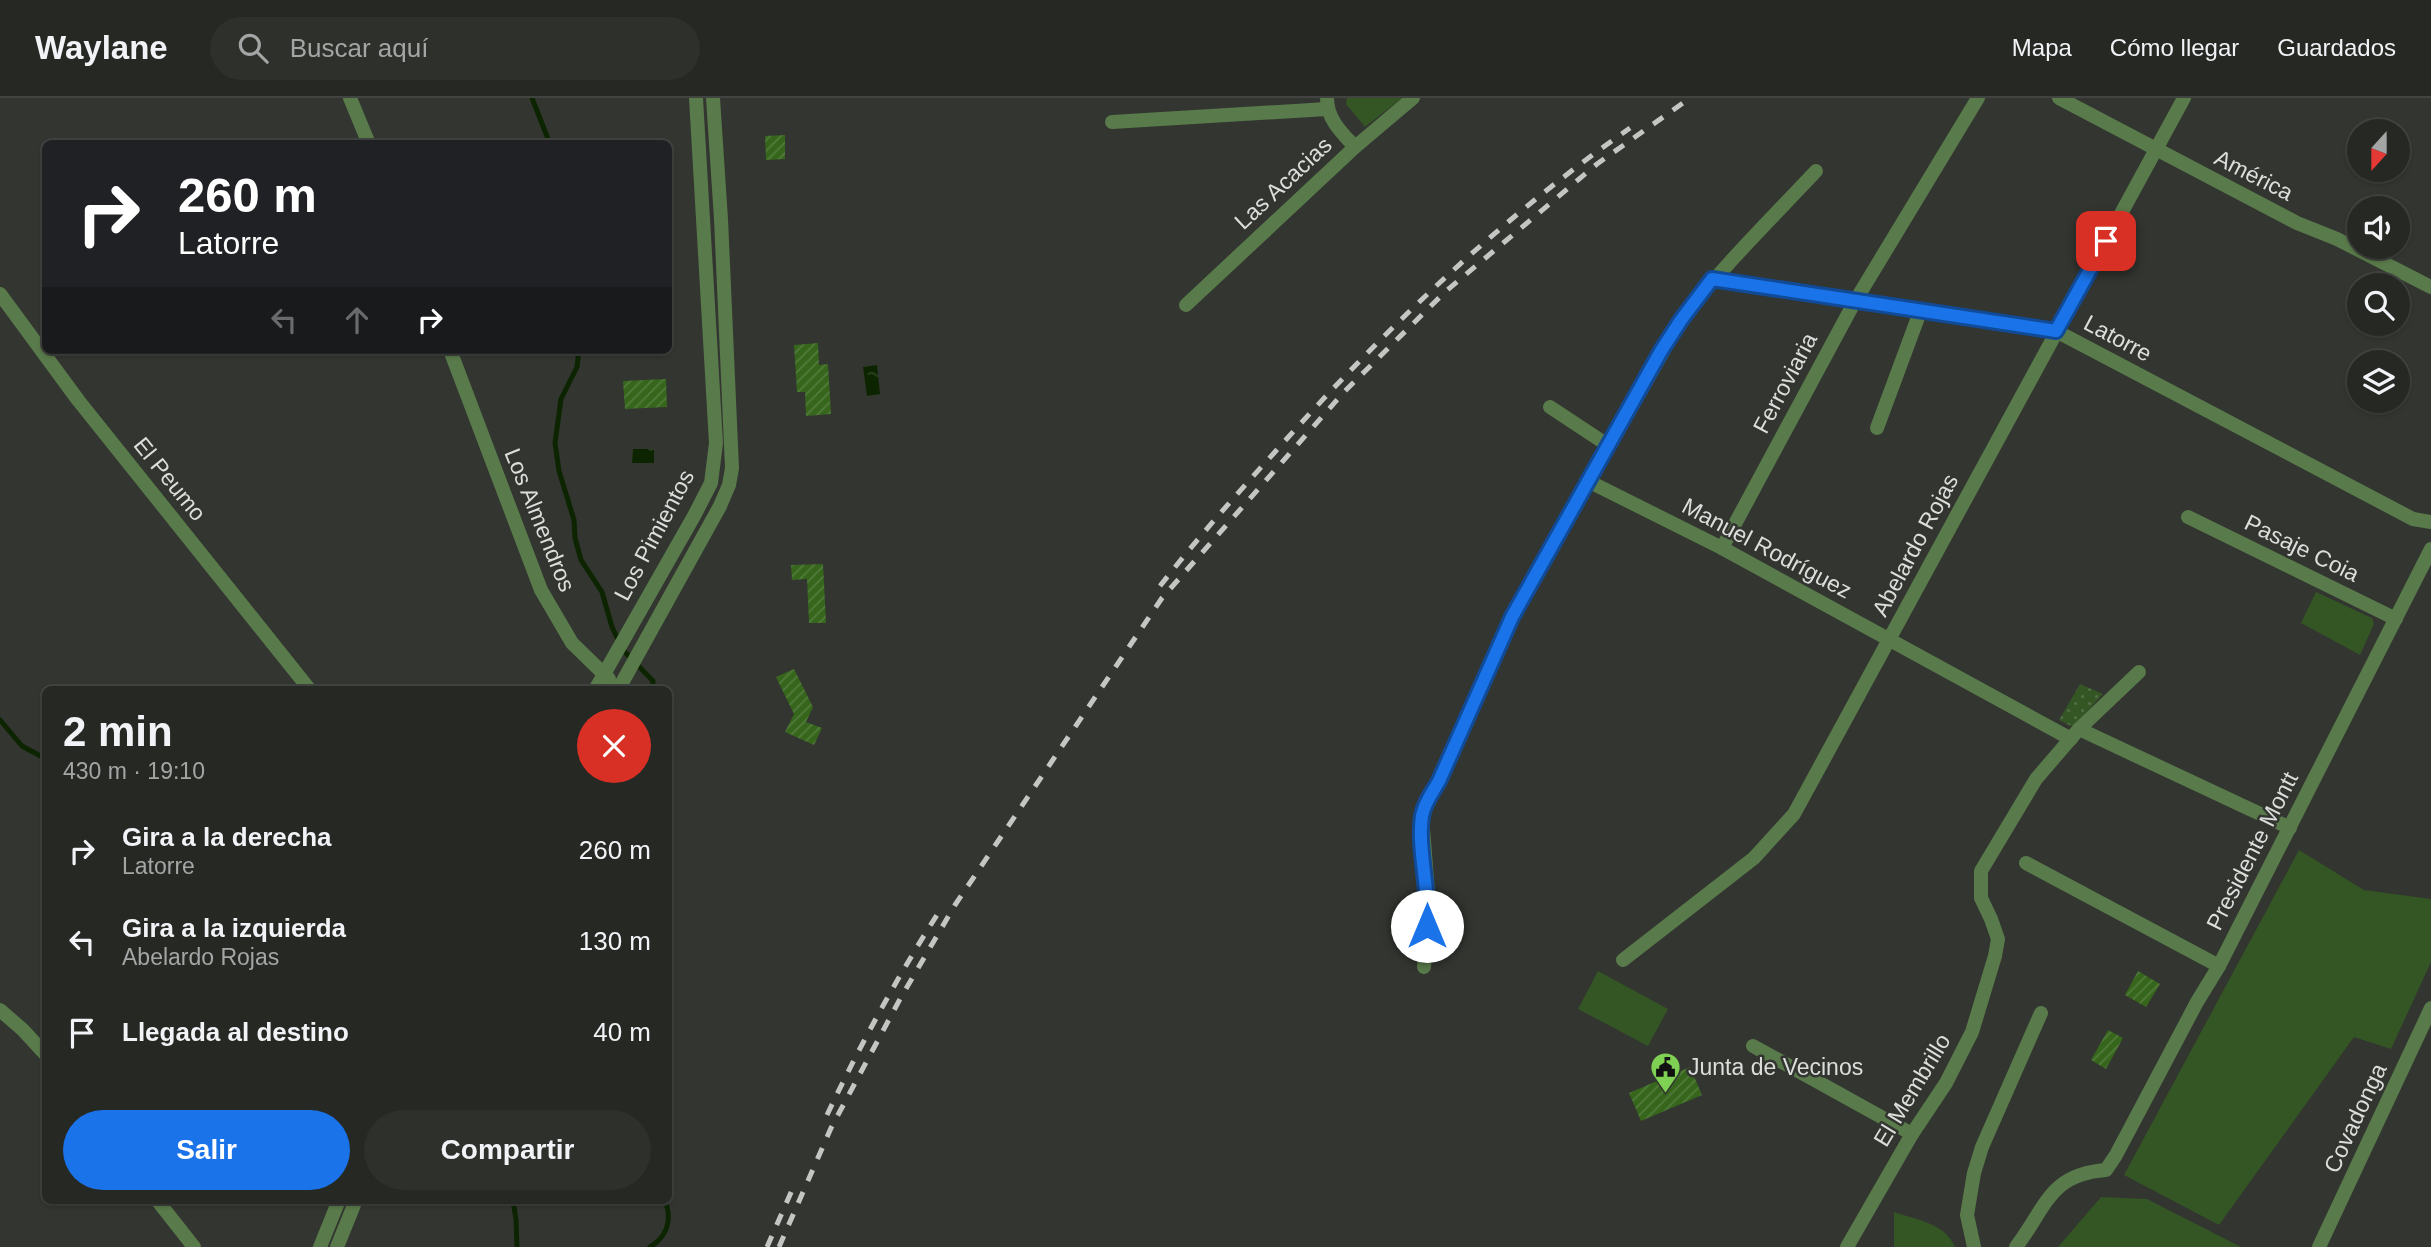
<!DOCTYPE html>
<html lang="es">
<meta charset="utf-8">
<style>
body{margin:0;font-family:Helvetica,sans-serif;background:#2e302c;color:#f1f3f6;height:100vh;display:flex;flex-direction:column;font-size:26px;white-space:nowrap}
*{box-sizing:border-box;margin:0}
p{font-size:23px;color:#a4a6a6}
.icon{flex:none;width:38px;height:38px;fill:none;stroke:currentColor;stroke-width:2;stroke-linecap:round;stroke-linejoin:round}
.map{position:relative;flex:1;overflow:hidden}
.side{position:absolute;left:42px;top:588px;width:630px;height:518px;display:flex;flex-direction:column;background:#262824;border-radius:10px;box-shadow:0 2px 5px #0004,0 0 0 2px #424441}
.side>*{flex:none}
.hud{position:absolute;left:42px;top:42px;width:630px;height:214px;border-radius:10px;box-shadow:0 2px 5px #0004,0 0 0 2px #424441;background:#202124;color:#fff;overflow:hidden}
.needle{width:46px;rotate:201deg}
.buttons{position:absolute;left:2347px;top:21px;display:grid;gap:14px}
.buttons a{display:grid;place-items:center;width:63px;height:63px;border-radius:50%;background:#262824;box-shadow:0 2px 5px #0004,0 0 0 2px #424441;font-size:35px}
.pin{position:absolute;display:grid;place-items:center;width:60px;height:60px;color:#fff;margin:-30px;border-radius:14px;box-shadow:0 4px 10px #0006}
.me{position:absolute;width:77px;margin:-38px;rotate:0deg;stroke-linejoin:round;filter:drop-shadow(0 0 5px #0008)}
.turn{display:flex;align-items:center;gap:24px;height:147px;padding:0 21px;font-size:32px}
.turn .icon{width:91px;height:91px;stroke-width:2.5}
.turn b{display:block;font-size:49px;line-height:60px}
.lanes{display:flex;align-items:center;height:66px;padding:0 21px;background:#0003;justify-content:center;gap:35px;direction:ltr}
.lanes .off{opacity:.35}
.round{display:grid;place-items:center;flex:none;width:74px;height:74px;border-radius:37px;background:#2e302c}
.summary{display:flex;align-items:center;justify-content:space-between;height:119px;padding:0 21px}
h1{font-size:42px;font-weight:700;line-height:52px}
.cta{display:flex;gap:14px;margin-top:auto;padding:14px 21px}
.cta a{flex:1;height:80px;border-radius:42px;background:#1a73e8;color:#fff;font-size:28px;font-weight:700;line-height:80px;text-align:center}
.cta a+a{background:#2e302c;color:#f1f3f6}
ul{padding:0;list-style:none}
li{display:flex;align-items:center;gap:21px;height:91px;padding:0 21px}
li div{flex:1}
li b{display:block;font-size:26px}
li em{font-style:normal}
header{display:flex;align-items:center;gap:42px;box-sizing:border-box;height:98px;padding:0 35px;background:#262824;border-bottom:2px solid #424441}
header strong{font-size:33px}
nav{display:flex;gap:38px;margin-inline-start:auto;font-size:24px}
.search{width:490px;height:63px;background:#2e302c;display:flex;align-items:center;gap:18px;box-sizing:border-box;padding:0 24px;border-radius:38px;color:#a4a6a6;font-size:26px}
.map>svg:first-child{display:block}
.grass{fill:#345524}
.park{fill:url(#park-dots)}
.water{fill:url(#water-ripples)}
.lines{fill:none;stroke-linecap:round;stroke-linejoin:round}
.stream{stroke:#0c2500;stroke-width:5}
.building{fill:url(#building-hatch)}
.street{stroke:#597a4a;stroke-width:14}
.rail{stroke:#c4c6c3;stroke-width:5;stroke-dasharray:12 12;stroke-linecap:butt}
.route-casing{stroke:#114b97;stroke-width:18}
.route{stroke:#1a73e8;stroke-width:12}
.labels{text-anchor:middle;stroke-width:5;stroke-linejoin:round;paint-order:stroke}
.street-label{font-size:23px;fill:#dcdedc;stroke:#323530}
.poi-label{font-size:23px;fill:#dcdedc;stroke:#323530;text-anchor:start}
</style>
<header>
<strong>Waylane</strong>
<div class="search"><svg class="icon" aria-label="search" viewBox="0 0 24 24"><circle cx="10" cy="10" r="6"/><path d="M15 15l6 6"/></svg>Buscar aquí</div>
<nav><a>Mapa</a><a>Cómo llegar</a><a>Guardados</a></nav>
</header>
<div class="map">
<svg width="2431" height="1149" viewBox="0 0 2431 1149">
<defs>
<pattern id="park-dots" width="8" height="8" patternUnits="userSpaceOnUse" patternTransform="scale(1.75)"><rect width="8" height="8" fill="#345524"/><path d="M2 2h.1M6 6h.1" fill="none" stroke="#516d43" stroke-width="1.8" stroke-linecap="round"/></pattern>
<pattern id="water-ripples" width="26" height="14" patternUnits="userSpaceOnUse" patternTransform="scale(1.75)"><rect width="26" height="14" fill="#0c2500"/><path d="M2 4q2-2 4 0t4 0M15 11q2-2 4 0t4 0" fill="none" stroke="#2f4425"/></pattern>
<pattern id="building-hatch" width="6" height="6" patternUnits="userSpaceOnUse" patternTransform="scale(1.75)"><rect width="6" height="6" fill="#36661b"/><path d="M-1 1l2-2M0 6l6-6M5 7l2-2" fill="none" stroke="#527b3c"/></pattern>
</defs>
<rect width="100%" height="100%" fill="#323530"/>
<g class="grass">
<polygon points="1347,0 1402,0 1365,29 1346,6"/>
<polygon points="2316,494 2372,520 2374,526 2360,557 2301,525"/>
<polygon points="2299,752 2364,792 2431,801 2431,864 2391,951 2354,939 2219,1127 2124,1077"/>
<polygon points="1598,873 1668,911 1648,948 1578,911"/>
<polygon points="2101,1099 2147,1101 2241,1149 2058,1149"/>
<path d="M1894,1114C1917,1122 1945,1125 1955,1149H1894Z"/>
</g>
<polygon class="park" points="2080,586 2103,596 2073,629 2059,622"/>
<g class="water">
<polygon points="877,267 880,296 867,298 863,269"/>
<polygon points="633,351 654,351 654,365 632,365"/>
</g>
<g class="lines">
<g class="stream">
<polyline points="532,0 550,46"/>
<polyline points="579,252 577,269 561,301 555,345 559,373 574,422 575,440 581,462 602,494 612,529 623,552 653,583 652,592"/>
<polyline points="0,622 22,648 46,661"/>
<polyline points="513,1102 516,1122 517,1149"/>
<path d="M650,1149C668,1138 672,1121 665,1102"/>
</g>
</g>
<g class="building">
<polygon points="785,37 785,61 766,62 765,38"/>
<polygon points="818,245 819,267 828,266 831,316 806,318 805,294 797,294 794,247"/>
<polygon points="666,281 667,309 625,311 623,283"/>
<polygon points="823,466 826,525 809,525 807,481 792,482 791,467"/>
<polygon points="794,571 813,609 806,624 822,630 814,647 785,634 794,616 776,579"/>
<polygon points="2138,873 2160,886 2146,909 2125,897"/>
<polygon points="2108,932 2123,940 2106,971 2091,962"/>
<polygon points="1690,969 1702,997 1641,1023 1629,995"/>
</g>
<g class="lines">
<g class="street">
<polyline points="350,0 369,46"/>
<path d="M1327,0C1327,21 1341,34 1355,49"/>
<polyline points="2059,0 2297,125 2337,141 2431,189"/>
<polyline points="1112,24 1327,11"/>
<polyline points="1712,182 2056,233 2413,421 2431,424"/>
<polyline points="0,196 78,302 310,592"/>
<polyline points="1186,207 1355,49 1413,0"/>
<polyline points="450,252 541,492 572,545 609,581"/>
<polyline points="1550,309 1609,348"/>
<polyline points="1877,330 1920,214"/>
<polyline points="1588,383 1722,450 2071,641"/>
<polyline points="2188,419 2396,521"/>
<polyline points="1722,450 1854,205 1978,0"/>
<polyline points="595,592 694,418 711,385 716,345 696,0"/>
<polyline points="618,592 720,408 729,387 732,370 721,121 713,0"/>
<polyline points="2079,631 2290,730"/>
<polyline points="2026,765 2219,868"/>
<polyline points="1623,862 1754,760 1794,716 2184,0"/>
<path d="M1424,869L1429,807L1422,718L1427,704L1439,683L1512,519L1681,222C1722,169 1770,122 1816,73"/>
<polyline points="0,912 23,932 46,957"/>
<polyline points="1753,948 1912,1036"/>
<polyline points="157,1102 194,1149"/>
<polyline points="320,1149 339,1102"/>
<polyline points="337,1149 356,1102"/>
<polyline points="1847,1149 1912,1036 1946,985 1972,934 1995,858 1998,841 1991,821 1981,800 1981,773 2036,681 2079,631 2139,574"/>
<polyline points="1974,1149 1967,1117 1974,1075 1982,1049 2041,915"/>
<path d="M2016,1149C2046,1110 2049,1076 2106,1072L2116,1057L2197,904L2219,868L2431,451"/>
<polyline points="2319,1149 2431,910"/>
</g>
<g class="rail">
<path d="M1160,488C1196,442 1235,398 1274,355C1382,234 1497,123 1630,30"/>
<path d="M827,1017C861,945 899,876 942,809"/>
<polyline points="767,1149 793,1090"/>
<polyline points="779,1149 831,1030 900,901 955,807 1162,500 1344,294 1445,194 1597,66 1690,0"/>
</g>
</g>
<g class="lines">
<defs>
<path id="route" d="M1427,828C1430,793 1417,750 1422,718C1424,705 1433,694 1439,683L1512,519L1661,253L1681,222L1712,181L2056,233L2106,143"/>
</defs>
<use href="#route" class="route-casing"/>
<use href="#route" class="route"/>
</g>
<defs>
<symbol id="civic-pin" viewBox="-11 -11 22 30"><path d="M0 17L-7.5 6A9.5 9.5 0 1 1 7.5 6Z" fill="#7ed153" stroke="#323530"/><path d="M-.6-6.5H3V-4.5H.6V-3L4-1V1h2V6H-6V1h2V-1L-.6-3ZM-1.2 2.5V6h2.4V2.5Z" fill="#111"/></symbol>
</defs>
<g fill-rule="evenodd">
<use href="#civic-pin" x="1648" y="952" width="35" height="47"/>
</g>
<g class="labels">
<g class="street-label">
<text transform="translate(2254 77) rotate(27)" y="8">América</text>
<text transform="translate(1283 85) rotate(-43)" y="8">Las Acacias</text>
<text transform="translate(2118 240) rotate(28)" y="8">Latorre</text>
<text transform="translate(1785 285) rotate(-62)" y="8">Ferroviaria</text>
<text transform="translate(170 381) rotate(51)" y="8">El Peumo</text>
<text transform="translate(540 422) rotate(68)" y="8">Los Almendros</text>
<text transform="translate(654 437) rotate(-62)" y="8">Los Pimientos</text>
<text transform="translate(1915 447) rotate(-62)" y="8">Abelardo Rojas</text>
<text transform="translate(1767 450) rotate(28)" y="8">Manuel Rodríguez</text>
<text transform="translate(2302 450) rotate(26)" y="8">Pasaje Coia</text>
<text transform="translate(2252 753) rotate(-63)" y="8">Presidente Montt</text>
<text transform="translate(1912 992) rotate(-59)" y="8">El Membrillo</text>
<text transform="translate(2355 1020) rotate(-65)" y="8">Covadonga</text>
</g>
<g class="poi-label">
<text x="1688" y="977">Junta de Vecinos</text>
</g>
</g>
</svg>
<div class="buttons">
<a><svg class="needle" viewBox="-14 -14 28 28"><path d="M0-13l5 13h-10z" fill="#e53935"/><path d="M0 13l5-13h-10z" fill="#a4a6a6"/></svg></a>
<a><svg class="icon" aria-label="sound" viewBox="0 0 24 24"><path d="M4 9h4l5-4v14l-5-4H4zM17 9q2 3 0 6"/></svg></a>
<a><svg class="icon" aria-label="search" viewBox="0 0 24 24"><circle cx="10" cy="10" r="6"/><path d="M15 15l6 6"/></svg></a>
<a><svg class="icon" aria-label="layers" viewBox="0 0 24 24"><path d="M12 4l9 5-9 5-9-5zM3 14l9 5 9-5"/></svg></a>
</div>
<div class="pin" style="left:2106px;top:143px;background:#d93025"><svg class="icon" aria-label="arrive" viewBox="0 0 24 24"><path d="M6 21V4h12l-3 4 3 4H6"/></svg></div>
<svg class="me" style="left:1427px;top:828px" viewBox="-20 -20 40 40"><circle r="19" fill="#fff"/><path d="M0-13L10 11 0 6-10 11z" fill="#1a73e8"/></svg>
<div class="hud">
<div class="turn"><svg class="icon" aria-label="right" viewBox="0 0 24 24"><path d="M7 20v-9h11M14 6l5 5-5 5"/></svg><div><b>260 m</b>Latorre</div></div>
<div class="lanes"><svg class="icon off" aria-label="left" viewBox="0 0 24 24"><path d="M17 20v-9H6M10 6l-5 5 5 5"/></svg><svg class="icon off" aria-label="ahead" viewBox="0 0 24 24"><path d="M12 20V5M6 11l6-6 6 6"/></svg><svg class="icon" aria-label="right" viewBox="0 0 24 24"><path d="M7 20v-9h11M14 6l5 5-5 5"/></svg></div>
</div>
<section class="side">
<div class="summary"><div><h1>2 min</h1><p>430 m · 19:10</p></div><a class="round" style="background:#d93025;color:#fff"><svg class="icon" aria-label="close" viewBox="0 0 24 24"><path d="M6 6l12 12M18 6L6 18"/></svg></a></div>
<ul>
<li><svg class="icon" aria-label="right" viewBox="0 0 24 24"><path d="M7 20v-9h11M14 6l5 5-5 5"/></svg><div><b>Gira a la derecha</b><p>Latorre</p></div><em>260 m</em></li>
<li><svg class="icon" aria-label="left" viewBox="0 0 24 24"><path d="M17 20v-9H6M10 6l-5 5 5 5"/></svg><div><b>Gira a la izquierda</b><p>Abelardo Rojas</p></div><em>130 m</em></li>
<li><svg class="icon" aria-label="arrive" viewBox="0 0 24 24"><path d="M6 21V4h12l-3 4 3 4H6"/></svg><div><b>Llegada al destino</b></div><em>40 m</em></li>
</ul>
<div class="cta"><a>Salir</a><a>Compartir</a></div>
</section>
</div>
